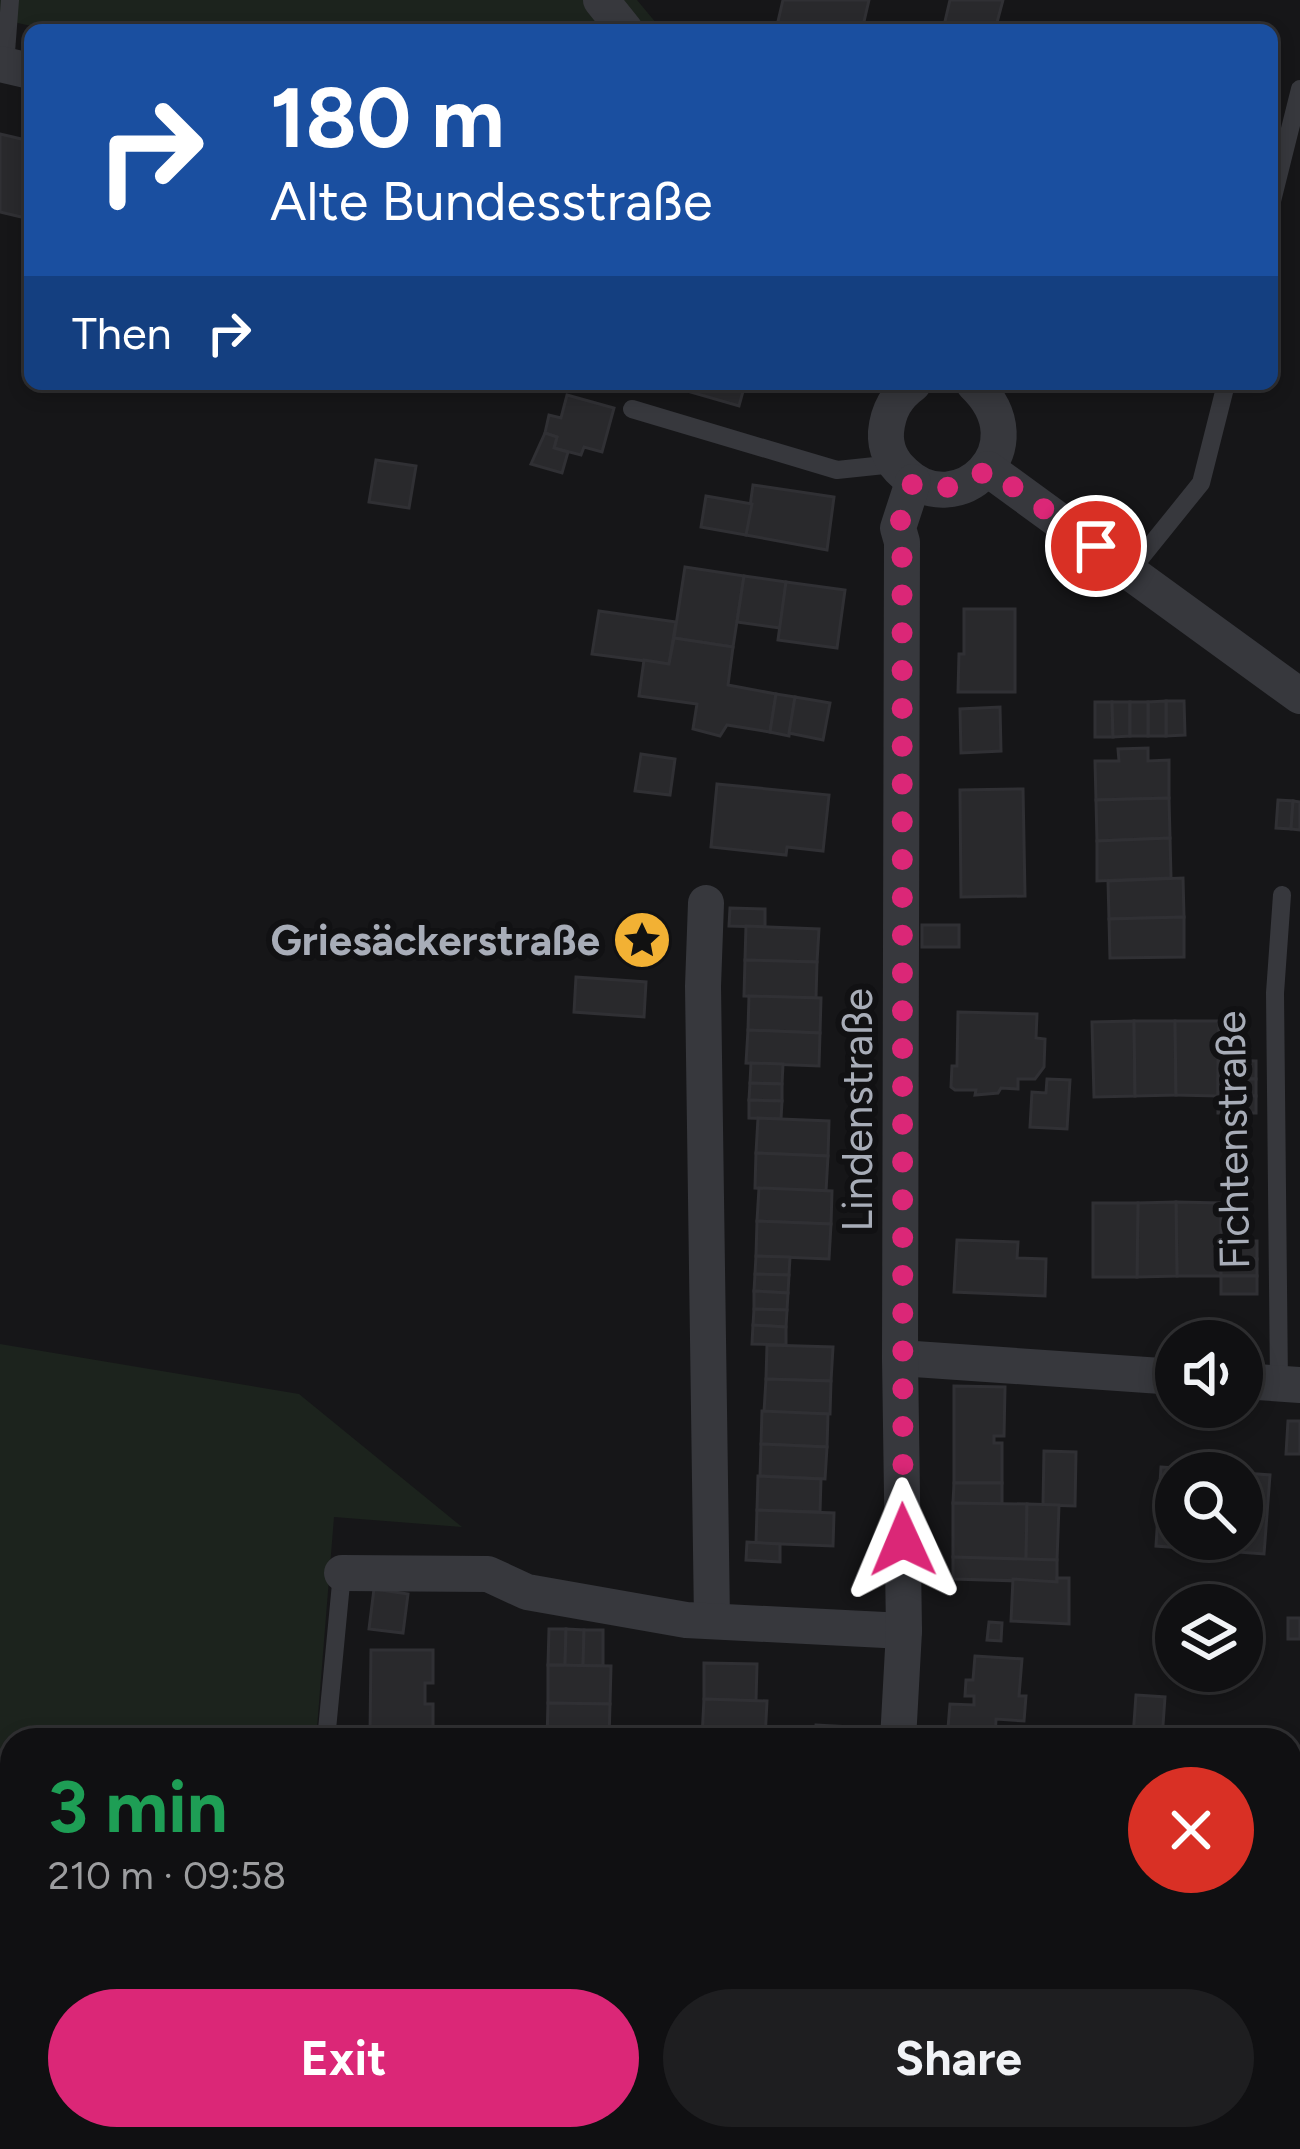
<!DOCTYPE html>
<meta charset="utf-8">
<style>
body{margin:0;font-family:Figtree,sans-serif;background:#1e1e20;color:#f1f3f6;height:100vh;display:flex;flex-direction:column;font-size:45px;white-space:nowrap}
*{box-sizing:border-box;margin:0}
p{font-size:39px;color:#9c9d9f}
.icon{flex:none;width:66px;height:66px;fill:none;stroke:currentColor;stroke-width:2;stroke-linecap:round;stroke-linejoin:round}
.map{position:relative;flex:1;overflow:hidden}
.side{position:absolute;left:0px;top:1728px;width:1302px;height:423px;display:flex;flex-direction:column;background:#101012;border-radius:36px 36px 0 0;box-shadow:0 6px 18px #0003,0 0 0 3px #303032}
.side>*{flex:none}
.hud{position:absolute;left:24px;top:24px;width:1254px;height:366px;border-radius:18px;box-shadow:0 6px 18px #0003,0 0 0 3px #303032;background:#1a4fa0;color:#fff;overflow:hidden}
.tools{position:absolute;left:1155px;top:1320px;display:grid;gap:24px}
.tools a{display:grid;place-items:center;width:108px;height:108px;border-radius:50%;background:#101012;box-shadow:0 6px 18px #0003,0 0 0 3px #303032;font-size:60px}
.pin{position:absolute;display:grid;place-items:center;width:102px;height:102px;color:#fff;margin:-51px;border:6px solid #fff;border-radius:50%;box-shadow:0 3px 12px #0007}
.me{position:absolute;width:132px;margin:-66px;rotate:359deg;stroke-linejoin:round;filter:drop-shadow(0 0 9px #0008)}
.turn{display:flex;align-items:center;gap:42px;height:252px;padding:0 48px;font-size:54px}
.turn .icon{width:156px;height:156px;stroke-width:2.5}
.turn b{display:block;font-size:84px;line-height:102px}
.then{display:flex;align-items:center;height:114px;padding:0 48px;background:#0003;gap:24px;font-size:45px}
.round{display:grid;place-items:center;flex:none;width:126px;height:126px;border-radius:63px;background:#1e1e20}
.head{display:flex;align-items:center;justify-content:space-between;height:204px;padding:0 48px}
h1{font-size:72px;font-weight:700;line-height:90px;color:#1e9e55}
.primary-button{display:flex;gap:24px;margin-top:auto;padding:24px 48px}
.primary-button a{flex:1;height:138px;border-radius:72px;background:#db2777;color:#fff;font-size:48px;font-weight:700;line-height:138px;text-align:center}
.primary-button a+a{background:#1e1e20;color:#f1f3f6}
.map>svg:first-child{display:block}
.green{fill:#1c231d}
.building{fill:#29292c;stroke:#303034;stroke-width:3;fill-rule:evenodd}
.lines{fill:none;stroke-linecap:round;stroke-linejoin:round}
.service{stroke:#37383d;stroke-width:18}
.minor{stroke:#37383d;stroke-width:36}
.route{stroke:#db2777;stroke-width:21;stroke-dasharray:0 37.8}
.labels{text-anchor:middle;stroke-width:12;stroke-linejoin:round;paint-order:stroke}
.poi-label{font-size:42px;font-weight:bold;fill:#a8adb8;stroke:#111113;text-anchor:end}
.street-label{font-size:42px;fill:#a8adb8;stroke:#111113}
</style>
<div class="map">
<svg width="1300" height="2149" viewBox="0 0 1300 2149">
<rect width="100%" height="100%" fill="#161618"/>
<g class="green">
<polygon points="0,0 637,0 662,30 49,30 0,19"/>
<polygon points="0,1344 299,1394 462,1527 334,1517 316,1740 12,1740 12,1838 0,1837"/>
</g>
<g class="building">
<polygon points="783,0 869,0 862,30 776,30"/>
<polygon points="950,0 1003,0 995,30 943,30"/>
<polygon points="0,134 30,141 30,219 0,212"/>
<polygon points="663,384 745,384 739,406"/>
<polygon points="567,395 614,408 602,452 584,447 581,455 554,448 557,437 545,433 549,415 561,418"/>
<polygon points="545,433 557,437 554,448 568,452 562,473 531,464"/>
<polygon points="376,460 416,466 409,508 369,502"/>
<polygon points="753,485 834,497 827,550 746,535"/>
<polygon points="706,496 752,504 746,535 701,527"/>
<polygon points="685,567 744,576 733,647 674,638"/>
<polygon points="744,576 786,582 780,628 737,622"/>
<polygon points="786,582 845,590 837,648 778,640"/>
<polygon points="964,609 1015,609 1015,692 958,692 959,654 964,654"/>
<polygon points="599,611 676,622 669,664 592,654"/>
<polygon points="674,638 733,647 728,685 776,694 770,732 727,725 720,736 693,729 697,704 639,696 644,660 669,664"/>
<polygon points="776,694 795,697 789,736 770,732"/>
<polygon points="795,697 830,703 823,740 789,733"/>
<polygon points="1166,701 1184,701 1185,735 1166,736"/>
<polygon points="1166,701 1166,736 1148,736 1148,702"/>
<polygon points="1095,702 1112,702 1113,737 1095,737"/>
<polygon points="1112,702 1130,702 1130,736 1113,737"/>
<rect x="1130" y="702" width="18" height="34"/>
<polygon points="1000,707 1001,751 961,753 960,709"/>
<polygon points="1148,748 1148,761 1169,760 1169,798 1096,800 1095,761 1119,761 1118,749"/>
<polygon points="641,754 675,759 670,795 635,791"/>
<polygon points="717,784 829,795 823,851 787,847 786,855 711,847"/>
<polygon points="1023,789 1025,896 961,897 960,790"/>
<polygon points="1169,798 1170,838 1097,841 1096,800"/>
<polygon points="1278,800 1293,801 1291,829 1276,828"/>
<polygon points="1293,801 1300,802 1300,830 1291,829"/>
<polygon points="1170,838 1171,878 1097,881 1097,841"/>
<polygon points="1183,878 1184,917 1109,919 1108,881"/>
<polygon points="730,908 765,909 765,927 729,926"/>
<polygon points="1184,917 1184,957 1110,958 1109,919"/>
<rect x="922" y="925" width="37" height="22"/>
<polygon points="746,926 819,929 817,962 745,960"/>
<polygon points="745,960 817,962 816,998 744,996"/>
<polygon points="576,977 646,982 644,1017 574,1012"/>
<polygon points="749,996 821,998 820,1033 748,1030"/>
<polygon points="958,1012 1037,1014 1036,1038 1045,1039 1044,1067 1035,1079 1018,1079 1018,1089 1001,1088 998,1093 975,1095 976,1090 955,1090 951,1087 952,1066 957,1066"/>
<polygon points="1134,1021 1135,1096 1094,1097 1092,1022"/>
<polygon points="1134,1021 1175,1021 1176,1095 1135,1096"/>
<polygon points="1175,1021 1219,1021 1218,1096 1176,1095"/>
<polygon points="748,1030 820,1033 819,1066 746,1063"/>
<polygon points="1218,1060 1256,1061 1256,1079 1218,1079"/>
<polygon points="751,1063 783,1064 782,1084 750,1083"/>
<polygon points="1047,1079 1070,1080 1067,1129 1030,1127 1032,1092 1046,1093"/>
<rect x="1218" y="1079" width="38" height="17"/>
<polygon points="750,1083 782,1084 782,1101 749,1100"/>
<rect x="1218" y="1096" width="38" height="17"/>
<polygon points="749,1100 782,1101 781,1119 749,1118"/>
<polygon points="758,1118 829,1121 828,1156 756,1153"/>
<polygon points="756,1153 828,1156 826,1191 755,1188"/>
<polygon points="759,1188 832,1191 831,1224 757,1221"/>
<polygon points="1176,1202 1221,1203 1221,1276 1177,1276"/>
<polygon points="1176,1202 1177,1276 1137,1277 1138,1203"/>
<polygon points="1093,1203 1138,1203 1137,1277 1093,1277"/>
<polygon points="757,1221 831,1224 829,1259 756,1256"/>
<polygon points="957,1240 1018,1242 1017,1258 1046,1259 1045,1296 954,1292"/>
<polygon points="1221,1241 1257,1241 1257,1259 1221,1258"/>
<polygon points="756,1256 790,1257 789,1275 755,1274"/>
<polygon points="1221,1258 1257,1259 1257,1276 1221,1276"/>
<polygon points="755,1274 789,1275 788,1293 754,1291"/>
<rect x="1221" y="1276" width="36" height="18"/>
<polygon points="754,1291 788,1293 787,1310 754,1309"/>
<polygon points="754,1309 787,1310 786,1327 753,1325"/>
<polygon points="753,1325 786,1327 786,1345 752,1344"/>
<polygon points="767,1345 833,1347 831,1381 766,1379"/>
<polygon points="766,1379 831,1381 830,1414 764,1412"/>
<polygon points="954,1386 1005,1387 1004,1436 994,1436 994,1443 1002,1443 1002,1483 954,1483"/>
<polygon points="762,1411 828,1414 827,1447 761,1444"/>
<polygon points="1288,1421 1300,1421 1300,1454 1286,1454"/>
<polygon points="761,1444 827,1447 825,1479 760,1476"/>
<polygon points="1044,1451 1076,1452 1075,1506 1043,1505"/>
<path d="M1161,1467L1270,1475L1264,1554L1156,1546ZM1176,1473H1242V1539H1176Z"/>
<polygon points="758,1476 821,1479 820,1512 757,1510"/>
<polygon points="954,1483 1002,1483 1002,1504 953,1503"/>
<polygon points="953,1503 1027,1504 1026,1560 953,1557"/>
<polygon points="1027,1504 1059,1505 1057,1560 1026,1560"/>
<polygon points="757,1510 834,1513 833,1546 756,1543"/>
<polygon points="747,1542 780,1544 780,1562 746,1560"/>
<polygon points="953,1557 1057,1560 1057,1582 953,1579"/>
<polygon points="1057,1578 1069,1578 1069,1624 1011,1621 1013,1579 1057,1582"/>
<polygon points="374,1589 408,1594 403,1633 369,1629"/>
<rect x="1288" y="1618" width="12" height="21"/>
<polygon points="989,1622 1002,1623 1001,1641 987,1640"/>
<polygon points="549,1629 566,1629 565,1665 548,1665"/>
<polygon points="566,1629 584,1630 583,1666 565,1665"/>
<polygon points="584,1630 603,1630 603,1666 583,1666"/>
<polygon points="371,1650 433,1650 433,1683 425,1683 425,1704 433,1704 433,1738 370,1737"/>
<polygon points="975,1656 1022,1659 1019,1696 1026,1696 1024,1721 996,1719 995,1740 947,1740 950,1704 974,1705 974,1696 965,1696 966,1680 973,1680"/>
<polygon points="704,1663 757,1664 756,1701 704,1699"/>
<polygon points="548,1665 611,1666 610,1704 548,1703"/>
<polygon points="1136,1695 1165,1697 1162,1739 1133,1737"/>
<polygon points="704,1699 767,1701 765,1739 702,1738"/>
<polygon points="548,1703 610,1704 609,1740 547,1740"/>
<polygon points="816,1725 850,1727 849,1740 815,1740"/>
<polygon points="1298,1926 1300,1926 1300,1979 1292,1979"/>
<polygon points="1292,1979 1300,1979 1300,2059 1290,2058"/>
<polygon points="0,2037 12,2038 12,2093 0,2092"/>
<polygon points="12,2121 12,2139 64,2139 63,2149 9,2149"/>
<polygon points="167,2139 207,2139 206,2147 166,2149"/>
<polygon points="937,2139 976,2139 975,2149 936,2149"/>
<polygon points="1147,2139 1205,2139 1263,2145 1262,2149 1146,2149"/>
<polygon points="670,2140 709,2141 709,2149 670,2149"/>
<polygon points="709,2141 749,2143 748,2149 709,2149"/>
</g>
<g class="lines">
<g class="service">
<polyline points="5,65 10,0"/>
<polyline points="1272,201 1300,89"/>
<polyline points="632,409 837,470 894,464"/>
<polyline points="1130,571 1201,483 1226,384"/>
<polyline points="1279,1384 1275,993 1282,895"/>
<polyline points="326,1740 342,1573"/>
</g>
<g class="minor">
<polyline points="601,0 625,30"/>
<polyline points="0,64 30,71"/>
<path d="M913,384C896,396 888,411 886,432C885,448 892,463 904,473C956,524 1041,448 974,384"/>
<polyline points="988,469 1300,696"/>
<polyline points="706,903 703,986 712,1621"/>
<polyline points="900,1358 1176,1377"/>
<polyline points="1242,1381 1300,1385"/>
<polyline points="342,1573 488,1574 527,1592 686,1620 904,1631"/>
<polyline points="898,1740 904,1631 900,1358 902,542 898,528 913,482"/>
<polyline points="1290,2084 1300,2085"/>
<polyline points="129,2149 129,2139"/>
<polyline points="880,2149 881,2139"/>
</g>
</g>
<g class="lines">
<path class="route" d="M903,1540L902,542L898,528L913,482C945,492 961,489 988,469L1096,546"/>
</g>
<defs>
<symbol id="sight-disc" viewBox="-11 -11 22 22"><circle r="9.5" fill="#f2b134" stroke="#111113"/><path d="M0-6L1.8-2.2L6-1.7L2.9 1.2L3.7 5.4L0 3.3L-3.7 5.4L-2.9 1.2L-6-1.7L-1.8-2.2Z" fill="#111"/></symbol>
</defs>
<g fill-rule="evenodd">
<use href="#sight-disc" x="609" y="907" width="66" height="66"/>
</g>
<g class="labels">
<g class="poi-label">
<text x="600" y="955">Griesäckerstraße</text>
</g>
<g class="street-label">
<text transform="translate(857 1110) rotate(-90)" y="15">Lindenstraße</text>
<text transform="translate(1232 1140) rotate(-91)" y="15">Fichtenstraße</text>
</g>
</g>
</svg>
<div class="tools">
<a><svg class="icon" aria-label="sound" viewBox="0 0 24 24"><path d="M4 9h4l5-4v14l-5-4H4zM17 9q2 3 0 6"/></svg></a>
<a><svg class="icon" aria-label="search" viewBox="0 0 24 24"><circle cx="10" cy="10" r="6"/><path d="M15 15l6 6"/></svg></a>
<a><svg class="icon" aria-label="layers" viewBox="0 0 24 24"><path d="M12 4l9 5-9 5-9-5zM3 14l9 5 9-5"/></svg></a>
</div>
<div class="pin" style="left:1096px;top:546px;background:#d93025"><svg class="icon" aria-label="arrive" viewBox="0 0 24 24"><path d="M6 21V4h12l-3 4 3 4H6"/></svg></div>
<svg class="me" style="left:903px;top:1540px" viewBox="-20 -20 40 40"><path d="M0-17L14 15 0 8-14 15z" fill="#db2777" stroke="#fff" stroke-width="4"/></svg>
<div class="hud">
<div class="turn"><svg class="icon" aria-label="right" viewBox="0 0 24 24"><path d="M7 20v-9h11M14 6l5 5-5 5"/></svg><div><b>180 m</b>Alte Bundesstraße</div></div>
<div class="then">Then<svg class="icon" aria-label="right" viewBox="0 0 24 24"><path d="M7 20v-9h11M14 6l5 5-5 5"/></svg></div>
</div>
<section class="side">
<div class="head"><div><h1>3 min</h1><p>210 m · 09:58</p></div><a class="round" style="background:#d93025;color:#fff"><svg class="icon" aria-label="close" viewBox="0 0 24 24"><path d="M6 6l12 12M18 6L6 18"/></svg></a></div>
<div class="primary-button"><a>Exit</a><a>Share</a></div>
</section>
</div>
